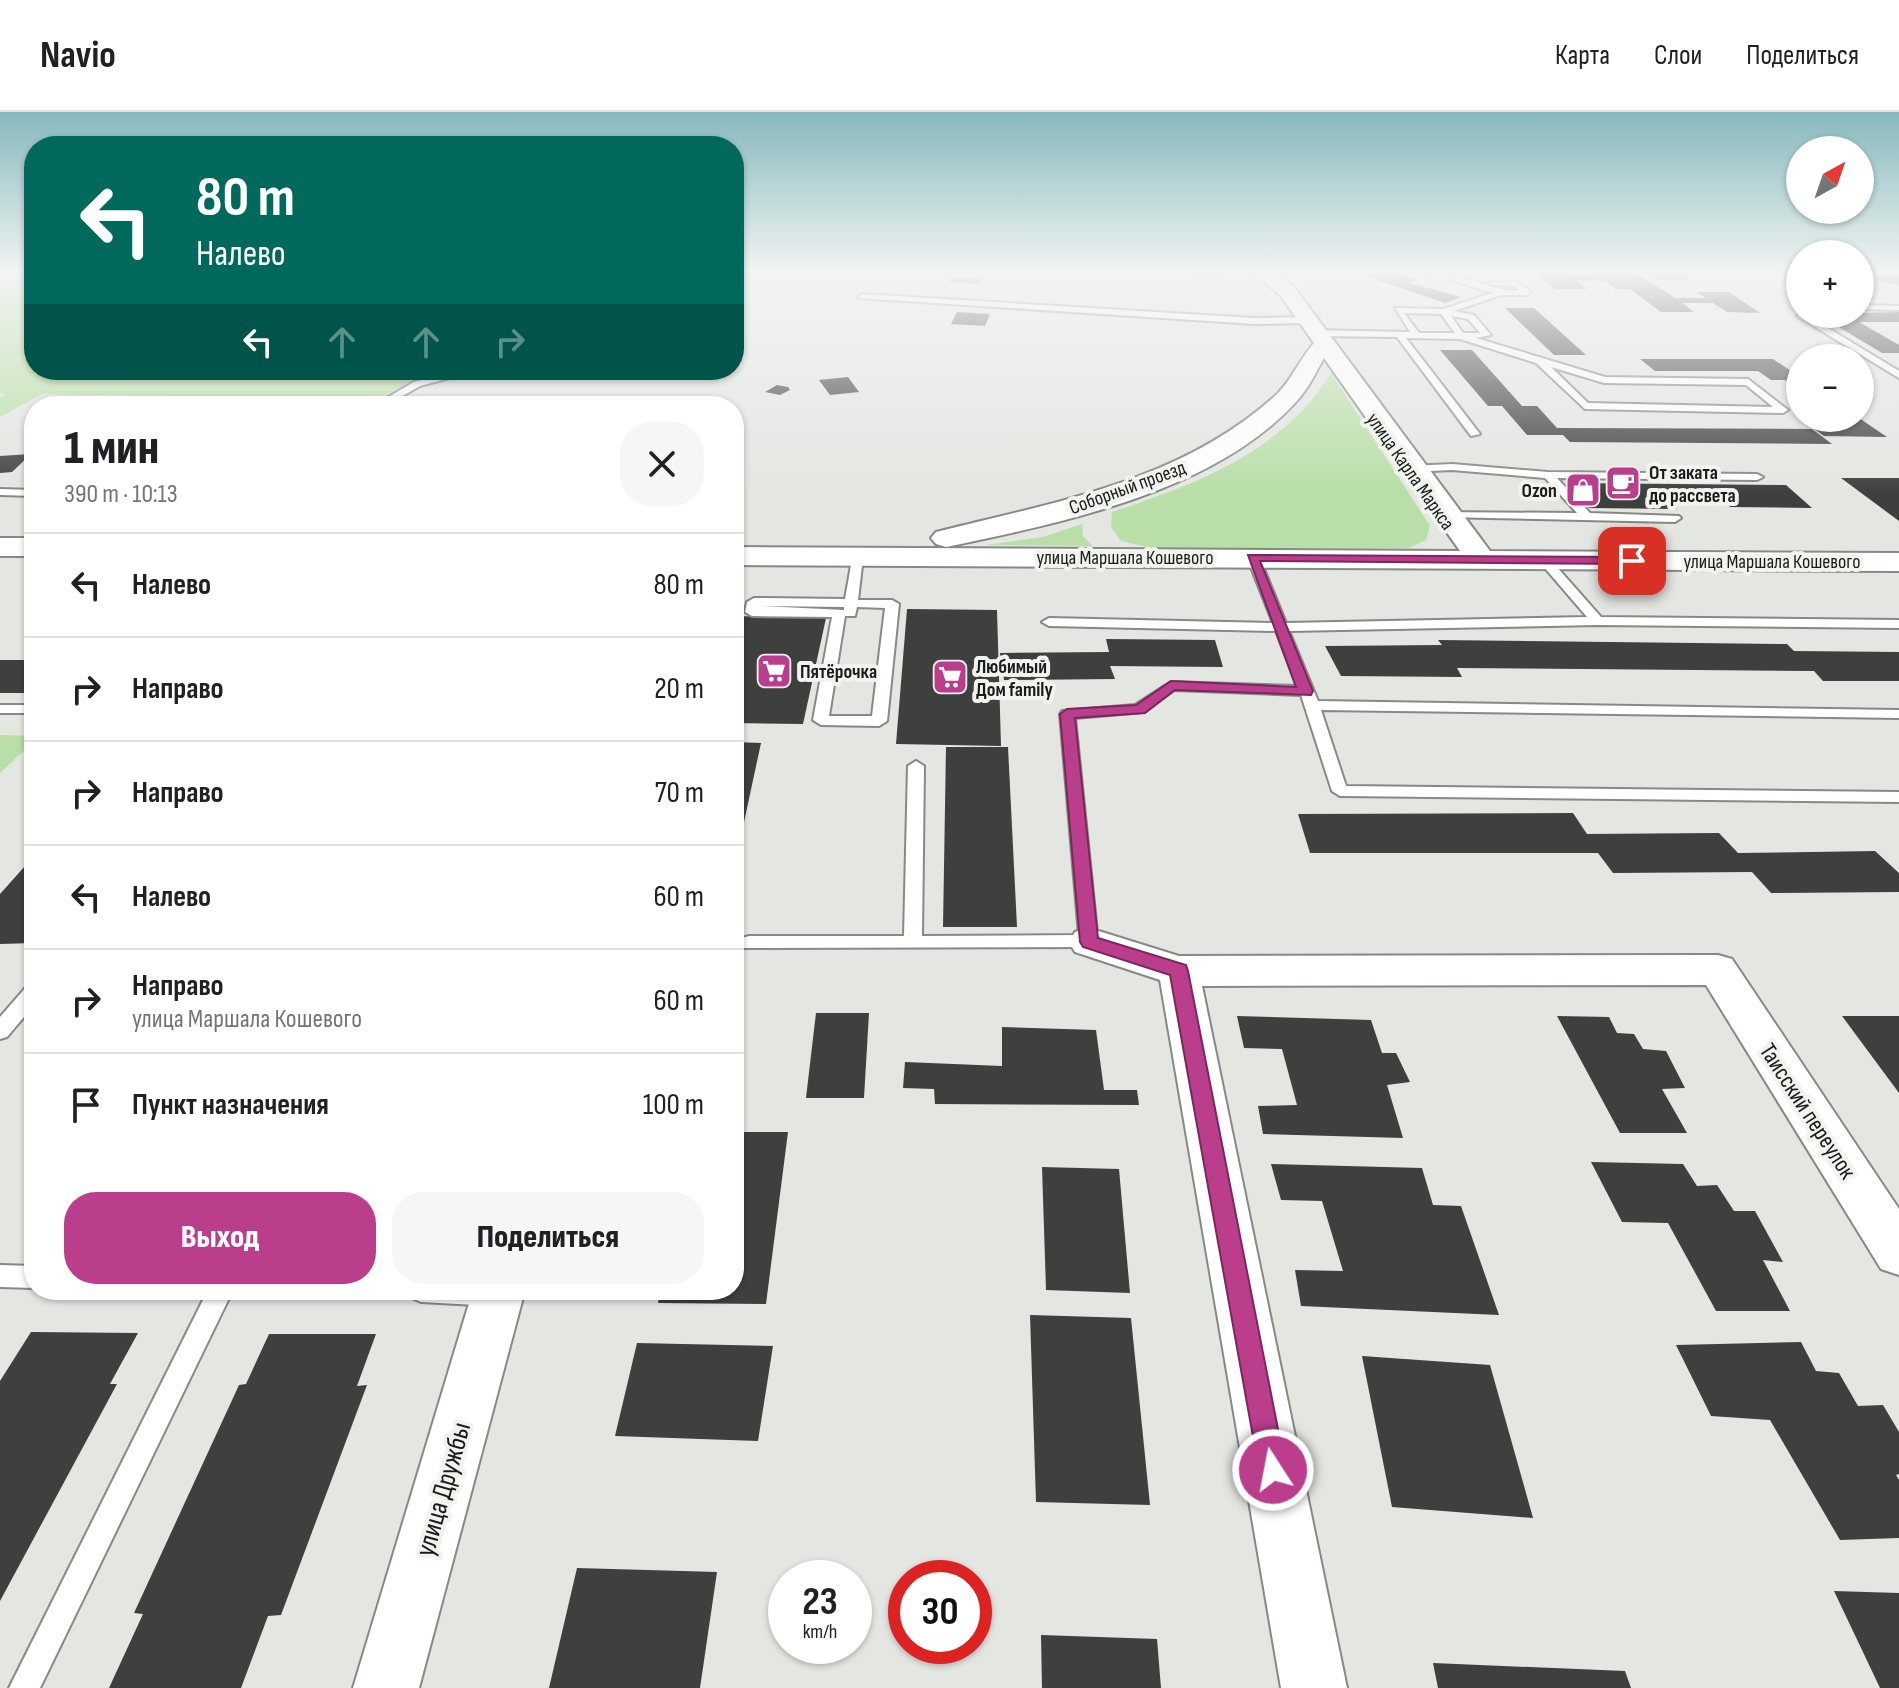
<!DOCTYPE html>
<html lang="ru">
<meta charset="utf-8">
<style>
body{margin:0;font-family:"Sofia Sans Condensed",sans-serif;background:#f6f6f6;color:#202124;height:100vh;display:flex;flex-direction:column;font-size:30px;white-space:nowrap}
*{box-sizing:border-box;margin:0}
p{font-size:26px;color:#757577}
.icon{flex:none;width:44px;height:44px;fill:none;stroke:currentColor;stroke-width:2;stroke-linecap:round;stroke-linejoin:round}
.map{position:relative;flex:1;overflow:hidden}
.side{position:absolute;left:24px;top:284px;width:720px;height:904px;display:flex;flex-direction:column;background:#fff;border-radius:32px;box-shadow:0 2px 6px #0004}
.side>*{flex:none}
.banner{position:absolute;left:24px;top:24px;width:720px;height:244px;border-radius:32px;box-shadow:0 2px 6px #0004;background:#00695c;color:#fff;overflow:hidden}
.needle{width:52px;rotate:40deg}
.controls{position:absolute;left:1786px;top:24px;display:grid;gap:16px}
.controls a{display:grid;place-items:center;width:88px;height:88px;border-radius:50%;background:#fff;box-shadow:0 2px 6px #0004;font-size:40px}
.speed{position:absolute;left:768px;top:1448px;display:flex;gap:16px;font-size:40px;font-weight:700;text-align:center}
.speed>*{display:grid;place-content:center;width:104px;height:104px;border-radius:50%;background:#fff;box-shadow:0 2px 6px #0004;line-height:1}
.speed small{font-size:20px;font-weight:400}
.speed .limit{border:12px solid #d22;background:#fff;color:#111}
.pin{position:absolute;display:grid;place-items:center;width:68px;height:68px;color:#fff;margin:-34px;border-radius:16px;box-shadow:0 4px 12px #0006}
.me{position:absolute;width:88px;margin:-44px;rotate:349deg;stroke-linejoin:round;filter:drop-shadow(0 0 6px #0008)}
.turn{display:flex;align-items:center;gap:28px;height:168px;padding:0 40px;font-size:36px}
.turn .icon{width:104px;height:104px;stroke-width:2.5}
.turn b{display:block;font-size:56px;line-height:68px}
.lanes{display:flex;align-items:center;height:76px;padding:0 40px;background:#0003;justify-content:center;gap:40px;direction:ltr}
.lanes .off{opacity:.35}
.round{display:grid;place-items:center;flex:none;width:84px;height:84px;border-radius:32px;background:#f6f6f6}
.headline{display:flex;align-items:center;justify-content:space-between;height:136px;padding:0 40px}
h1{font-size:48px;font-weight:800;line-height:60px}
.action{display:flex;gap:16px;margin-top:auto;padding:16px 40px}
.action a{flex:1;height:92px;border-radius:32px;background:#bb3e8d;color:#fff;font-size:32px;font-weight:800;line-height:92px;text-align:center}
.action a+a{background:#f6f6f6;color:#202124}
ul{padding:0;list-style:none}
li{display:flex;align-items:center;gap:24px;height:104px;padding:0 40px;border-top:2px solid #e0e0e0}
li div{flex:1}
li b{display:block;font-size:30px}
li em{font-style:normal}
header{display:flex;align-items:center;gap:48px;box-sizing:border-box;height:112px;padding:0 40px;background:#fff;border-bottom:2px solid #e0e0e0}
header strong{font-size:38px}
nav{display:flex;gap:44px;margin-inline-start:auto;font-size:28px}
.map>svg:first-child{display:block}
.green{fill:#b9dea7}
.building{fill:#3d403c}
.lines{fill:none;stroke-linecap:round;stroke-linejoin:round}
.service-casing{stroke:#868985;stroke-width:4}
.minor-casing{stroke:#868985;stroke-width:4}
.tertiary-casing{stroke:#868985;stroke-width:4}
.service{fill:#fff;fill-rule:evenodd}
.minor{fill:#fff;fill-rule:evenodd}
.tertiary{fill:#fff;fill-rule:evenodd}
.route{fill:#bb3e8d;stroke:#7a285c;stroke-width:2}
.labels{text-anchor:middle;stroke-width:8;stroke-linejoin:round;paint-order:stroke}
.far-street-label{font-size:20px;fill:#1a1c1a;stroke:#f0f3ee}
.far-poi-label{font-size:20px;font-weight:bold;fill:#1a1c1a;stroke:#f0f3ee;text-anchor:start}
.street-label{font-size:24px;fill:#1a1c1a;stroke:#f0f3ee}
.near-street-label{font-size:28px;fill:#1a1c1a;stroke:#f0f3ee}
</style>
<header>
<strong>Navio</strong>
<nav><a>Карта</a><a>Слои</a><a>Поделиться</a></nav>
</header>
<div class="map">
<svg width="1899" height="1576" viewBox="0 0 1899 1576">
<rect width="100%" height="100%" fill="#e3e6e1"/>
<g class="green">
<polygon points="0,161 34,161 34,258 455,258 421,266 376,287 42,282 0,305 0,286 6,282 0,281"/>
<polygon points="1136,161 1249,161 1262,171"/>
<path d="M1331,261L1430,414L1426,428L1409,436H1151L1121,429L1111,415L1112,400C1197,372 1282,340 1331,261Z"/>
<polygon points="1082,412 1083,424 1093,434 987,433 1043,425"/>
<polygon points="0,623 34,624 34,629 0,661"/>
</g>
<g class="building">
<polygon points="1391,161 1417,168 1410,171 1461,185 1445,191 1360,162"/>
<polygon points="1536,161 1599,164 1595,161 1625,161 1642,165 1675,186 1706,186 1696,180 1729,180 1760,201 1727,200 1713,191 1682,191 1694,200 1661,200 1630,177 1616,177 1605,169 1576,168 1587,177 1555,177"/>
<polygon points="1648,161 1680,161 1691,168 1657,168"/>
<polygon points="1860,161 1899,164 1899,173 1860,165"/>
<polygon points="952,165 982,167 979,172 949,170"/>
<polygon points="1505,196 1534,196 1586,243 1554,243"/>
<polygon points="957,200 990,202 985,214 951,212"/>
<polygon points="1899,200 1899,210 1859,210 1899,233 1899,241 1882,241 1817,202"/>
<polygon points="1440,238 1472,238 1522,294 1537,294 1557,316 1812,317 1832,332 1570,330 1563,323 1527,323 1502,294 1488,294"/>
<polygon points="1640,247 1773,247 1800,265 1800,279 1785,268 1771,268 1758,259 1655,259"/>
<polygon points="848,265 859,280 830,283 819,268"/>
<polygon points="777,273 788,275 790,278 780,283 765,280"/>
<polygon points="1824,306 1859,306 1887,325 1824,324 1805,310 1830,310"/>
<polygon points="31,342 12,360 0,361 0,344"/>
<polygon points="1841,366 1899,366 1899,409"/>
<polygon points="1567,371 1786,373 1812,396 1730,395 1722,387 1667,387 1677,397 1589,396"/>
<polygon points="907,497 997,498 1001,634 896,632"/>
<polygon points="735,504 826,506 803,612 734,611"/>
<polygon points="1106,527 1215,528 1223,555 1110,554 1115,567 1004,568 1000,541 1109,540"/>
<polygon points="1438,528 1787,532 1794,539 1899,540 1899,569 1823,569 1814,559 1457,556 1462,565 1341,564 1325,534 1442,533"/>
<rect x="0" y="548" width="34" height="33"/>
<polygon points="734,630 761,631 735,752 734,752"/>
<polygon points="946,635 1008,635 1017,815 943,815"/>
<polygon points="1573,701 1587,722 1719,721 1738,741 1875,739 1899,761 1899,780 1771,781 1752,760 1613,761 1598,741 1310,741 1298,702"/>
<polygon points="34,744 34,831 0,832 0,782"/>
<polygon points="816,901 869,901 864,986 806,986"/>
<polygon points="1237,904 1371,908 1382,941 1396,941 1410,970 1387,973 1403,1026 1263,1022 1258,994 1297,993 1282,937 1244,936"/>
<polygon points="1557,904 1609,905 1617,921 1634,922 1643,937 1666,939 1685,976 1662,977 1687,1021 1620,1021"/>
<polygon points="1842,904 1899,904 1899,981"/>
<polygon points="1002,915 1096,918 1104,978 1137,978 1139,993 935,992 934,977 903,976 905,950 1002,954"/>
<polygon points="734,1020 788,1020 766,1192 658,1191 660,1178 734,1178"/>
<polygon points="1591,1050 1683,1052 1697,1074 1717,1073 1734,1099 1755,1099 1783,1150 1763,1148 1790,1199 1716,1199 1668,1111 1622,1110"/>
<polygon points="1271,1052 1422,1056 1433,1093 1461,1094 1499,1203 1301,1194 1295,1158 1343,1159 1322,1089 1281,1088"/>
<polygon points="1042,1055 1119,1057 1130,1181 1046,1178"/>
<polygon points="1030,1203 1131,1206 1150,1393 1036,1390"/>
<polygon points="31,1220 138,1221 110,1272 117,1272 0,1489 0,1269"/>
<polygon points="269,1222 376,1222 357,1274 367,1273 281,1503 268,1504 241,1576 109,1576 143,1502 134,1501 239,1273 246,1272"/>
<polygon points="1801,1230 1816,1259 1839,1261 1858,1294 1883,1293 1899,1320 1899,1362 1896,1363 1899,1368 1899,1426 1840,1428 1770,1308 1711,1304 1676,1233"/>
<polygon points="637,1231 773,1234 758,1329 615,1324"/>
<polygon points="1362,1244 1490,1253 1533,1406 1392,1395"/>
<polygon points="577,1456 717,1460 700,1576 549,1576"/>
<polygon points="1834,1479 1899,1481 1899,1576 1880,1576"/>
<polygon points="1041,1523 1157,1527 1161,1576 1042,1576"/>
<polygon points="1433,1551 1625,1559 1631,1576 1438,1576"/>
</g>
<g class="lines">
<defs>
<g id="service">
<path d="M1431,161C1461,160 1489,179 1519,179L1514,174L1480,171L1516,170L1530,179L1527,183H1501L1454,199L1474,203L1491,223L1476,226L1605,265L1748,267L1788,298L1783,301L1585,297L1536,251L1460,227L1406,226L1480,322L1471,324L1397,225L1312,224L1308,221L1312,218L1410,220L1395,196L1444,197L1492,181ZM1404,201L1441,202L1455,221H1419ZM1451,204L1468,207L1480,221H1463ZM1551,255L1604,271L1746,273L1773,295L1588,291Z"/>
<polygon points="861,182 1254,206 1308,205 1312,208 1308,211 1254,212 858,186"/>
<polygon points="1860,193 1899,194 1899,198 1860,197"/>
<polygon points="1800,199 1899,259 1899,266 1797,204"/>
<polygon points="463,258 479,258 420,274 385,294 373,294 414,270"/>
<polygon points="1452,352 1548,360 1757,362 1763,365 1757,368 1557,366 1590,401 1679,404 1681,406 1675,410 1441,405 1435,402 1437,400 1577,401 1545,366 1452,358 1410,360 1405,357 1410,354"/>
<polygon points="0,377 34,378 34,384 0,383"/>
<polygon points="1253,441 1259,445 1286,511 1587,505 1538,448 1544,444 1548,445 1601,505 1899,508 1899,516 1597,513 1289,519 1318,589 1899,598 1899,606 1321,598 1346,674 1899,680 1899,690 1340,684 1332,679 1301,583 1174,578 1144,600 1075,606 1098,830 1096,835 742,836 740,831 742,826 749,824 904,824 908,654 916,649 924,654 922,824 1079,823 1060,602 1062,599 1135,593 1171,570 1297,574 1276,519 1049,514 1042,510 1049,506 1273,511 1247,445"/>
<path d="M853,442L863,445L858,488H892L899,492L887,609L879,614L821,613L813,608L832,505L752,504L745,500L747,490L754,486L845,487ZM760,494L844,495V498ZM857,495L885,496L872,604H829L845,504H855Z"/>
<rect x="0" y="593" width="34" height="8"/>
<polygon points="34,872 34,893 7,925 0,927 0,905 27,874"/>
<polygon points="0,1153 34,1154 34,1176 0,1175"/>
<polygon points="208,1178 233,1178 40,1576 9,1576"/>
<polygon points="409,1178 506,1178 507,1182 504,1190 495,1194 421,1190 412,1186"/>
</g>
<g id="minor">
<polygon points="1089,816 1179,844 1718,843 1732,847 1899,1097 1899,1163 1881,1157 1706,873 1202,874 1347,1576 1281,1576 1160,868 1075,840 1069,830 1075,820"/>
<polygon points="473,1178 525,1178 419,1576 353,1576"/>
</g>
<g id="tertiary">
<path d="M1253,161H1274L1294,175L1490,439L1899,441V459L734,453V435L1460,439L1324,246C1315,262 1307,279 1294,292C1211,381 1060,411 946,435L936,432L931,426L936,420C1055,390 1179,370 1274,285C1291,270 1299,248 1314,231L1280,183Z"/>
<rect x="0" y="426" width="34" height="18"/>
</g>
</defs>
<use href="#service" class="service-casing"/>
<use href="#minor" class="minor-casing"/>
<use href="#tertiary" class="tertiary-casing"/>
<use href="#service" class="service"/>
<use href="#minor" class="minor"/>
<use href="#tertiary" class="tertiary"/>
</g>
<linearGradient id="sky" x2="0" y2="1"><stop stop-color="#86b9bd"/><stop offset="0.42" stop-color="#f2f4f2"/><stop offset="1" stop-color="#f2f4f2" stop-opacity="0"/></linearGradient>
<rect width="1899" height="381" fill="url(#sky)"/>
<polygon class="route" points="1248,443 1632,445 1638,449 1632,452 1260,449 1313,579 1311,583 1175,578 1145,601 1075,606 1098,826 1186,853 1188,859 1286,1358 1282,1367 1273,1371 1263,1367 1259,1358 1170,863 1083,835 1080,830 1060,602 1067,597 1136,593 1171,569 1296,575"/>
<defs>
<symbol id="cafe-square" viewBox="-11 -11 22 22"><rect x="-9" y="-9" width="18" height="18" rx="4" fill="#bb3e8d" stroke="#f0f3ee"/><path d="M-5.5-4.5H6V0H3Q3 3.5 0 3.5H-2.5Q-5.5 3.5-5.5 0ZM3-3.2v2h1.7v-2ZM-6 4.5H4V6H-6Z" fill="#fff"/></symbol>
<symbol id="shop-square" viewBox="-11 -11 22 22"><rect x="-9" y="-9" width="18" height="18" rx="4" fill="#bb3e8d" stroke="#f0f3ee"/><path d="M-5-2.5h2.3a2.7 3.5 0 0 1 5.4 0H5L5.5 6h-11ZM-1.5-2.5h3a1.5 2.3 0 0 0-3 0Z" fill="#fff"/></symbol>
<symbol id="supermarket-square" viewBox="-11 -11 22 22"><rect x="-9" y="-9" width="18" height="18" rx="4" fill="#bb3e8d" stroke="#f0f3ee"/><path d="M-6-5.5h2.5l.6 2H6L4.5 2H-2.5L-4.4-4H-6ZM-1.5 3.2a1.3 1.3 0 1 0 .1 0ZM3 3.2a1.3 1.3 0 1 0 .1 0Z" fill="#fff"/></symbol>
</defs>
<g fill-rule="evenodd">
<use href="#cafe-square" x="1603" y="351" width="40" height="40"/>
<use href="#shop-square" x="1563" y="358" width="40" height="40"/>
<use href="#supermarket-square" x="754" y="539" width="40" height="40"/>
<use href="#supermarket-square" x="930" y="545" width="40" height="40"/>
</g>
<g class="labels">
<g class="far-street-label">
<text transform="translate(1411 359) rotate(55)" y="7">улица Карла Маркса</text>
<text transform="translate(1127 375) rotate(-20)" y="7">Соборный проезд</text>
<text x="1125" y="452">улица Маршала Кошевого</text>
<text x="1772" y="456">улица Маршала Кошевого</text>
</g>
<g class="far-poi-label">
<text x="1649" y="367">От заката<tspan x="1649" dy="23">до рассвета</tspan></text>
<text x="1557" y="385" text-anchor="end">Ozon</text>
<text x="976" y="561">Любимый<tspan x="976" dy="23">Дом family</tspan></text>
<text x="800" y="566">Пятёрочка</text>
</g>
<g class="street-label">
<text transform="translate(1808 999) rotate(57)" y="8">Таисский переулок</text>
</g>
<g class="near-street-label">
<text transform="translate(442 1377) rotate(-74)" y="10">улица Дружбы</text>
</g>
</g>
</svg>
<div class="controls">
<a><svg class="needle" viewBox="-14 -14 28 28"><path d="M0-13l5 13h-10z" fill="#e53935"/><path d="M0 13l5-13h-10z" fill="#757577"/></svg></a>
<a>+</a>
<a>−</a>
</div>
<div class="speed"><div>23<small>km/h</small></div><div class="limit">30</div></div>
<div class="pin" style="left:1632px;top:449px;background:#d93025"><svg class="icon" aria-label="arrive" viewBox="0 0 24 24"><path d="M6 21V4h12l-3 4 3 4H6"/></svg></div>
<svg class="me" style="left:1273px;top:1358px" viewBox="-20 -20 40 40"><circle r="17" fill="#bb3e8d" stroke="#fff" stroke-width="3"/><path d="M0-11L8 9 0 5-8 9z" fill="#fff"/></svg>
<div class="banner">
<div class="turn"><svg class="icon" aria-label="left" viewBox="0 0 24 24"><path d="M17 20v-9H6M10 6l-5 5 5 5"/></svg><div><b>80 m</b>Налево</div></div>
<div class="lanes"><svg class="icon" aria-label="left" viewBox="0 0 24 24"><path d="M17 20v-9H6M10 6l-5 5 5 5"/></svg><svg class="icon off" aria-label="ahead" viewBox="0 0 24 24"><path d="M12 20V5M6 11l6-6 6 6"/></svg><svg class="icon off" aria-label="ahead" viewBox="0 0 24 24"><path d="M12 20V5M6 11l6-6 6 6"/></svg><svg class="icon off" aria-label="right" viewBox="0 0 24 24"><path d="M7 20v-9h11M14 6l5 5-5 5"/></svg></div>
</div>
<section class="side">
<div class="headline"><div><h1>1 мин</h1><p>390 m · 10:13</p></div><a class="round"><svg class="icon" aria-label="close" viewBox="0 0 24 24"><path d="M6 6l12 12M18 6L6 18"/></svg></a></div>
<ul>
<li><svg class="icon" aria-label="left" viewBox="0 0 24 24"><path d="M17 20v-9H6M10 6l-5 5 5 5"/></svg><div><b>Налево</b></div><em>80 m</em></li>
<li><svg class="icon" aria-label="right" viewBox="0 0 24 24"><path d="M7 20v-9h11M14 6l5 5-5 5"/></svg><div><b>Направо</b></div><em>20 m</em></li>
<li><svg class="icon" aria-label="right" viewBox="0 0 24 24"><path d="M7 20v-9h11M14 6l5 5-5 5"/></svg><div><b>Направо</b></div><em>70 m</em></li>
<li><svg class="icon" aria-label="left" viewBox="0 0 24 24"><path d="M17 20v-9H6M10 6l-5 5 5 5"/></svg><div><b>Налево</b></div><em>60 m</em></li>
<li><svg class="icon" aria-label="right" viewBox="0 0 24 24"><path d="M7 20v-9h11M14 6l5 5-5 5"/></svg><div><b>Направо</b><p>улица Маршала Кошевого</p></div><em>60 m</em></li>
<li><svg class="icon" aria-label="arrive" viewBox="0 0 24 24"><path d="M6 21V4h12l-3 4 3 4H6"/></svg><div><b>Пункт назначения</b></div><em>100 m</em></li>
</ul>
<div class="action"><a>Выход</a><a>Поделиться</a></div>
</section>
</div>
